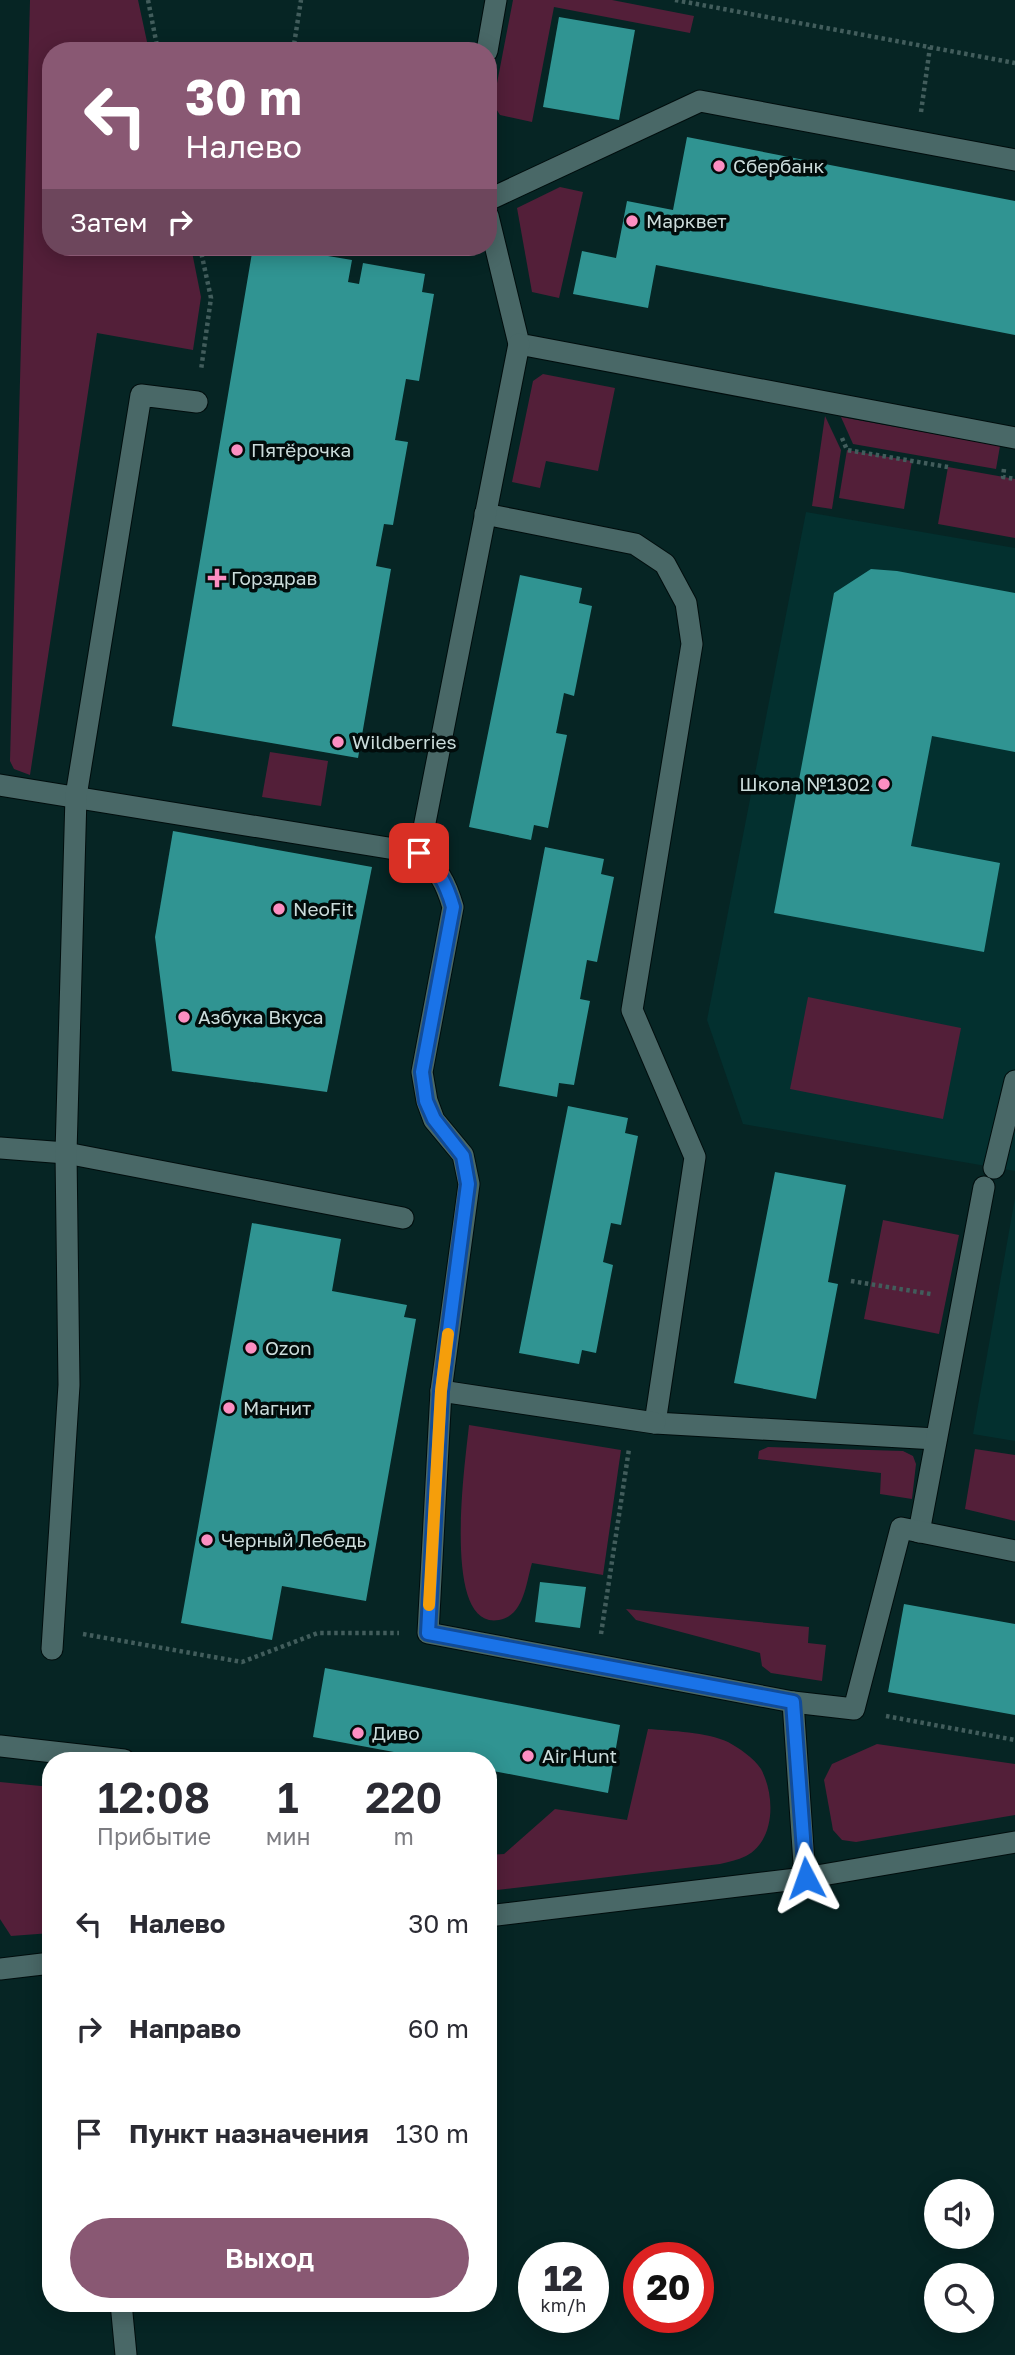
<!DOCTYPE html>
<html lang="ru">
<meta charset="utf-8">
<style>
body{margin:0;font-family:"Golos Text",sans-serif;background:#f7f7f7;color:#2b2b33;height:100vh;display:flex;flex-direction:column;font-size:26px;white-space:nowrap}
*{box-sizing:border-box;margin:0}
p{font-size:23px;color:#7c7c81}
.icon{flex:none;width:38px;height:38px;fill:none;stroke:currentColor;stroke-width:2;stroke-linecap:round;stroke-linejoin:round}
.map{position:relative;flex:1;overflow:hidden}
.sheet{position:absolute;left:42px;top:1752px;width:455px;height:560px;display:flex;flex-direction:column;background:#fff;border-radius:28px;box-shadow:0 4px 18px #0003}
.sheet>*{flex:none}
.banner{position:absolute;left:42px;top:42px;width:455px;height:214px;border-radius:28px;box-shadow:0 4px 18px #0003;background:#895873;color:#fff;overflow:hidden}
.fabs{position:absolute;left:924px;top:2179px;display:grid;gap:14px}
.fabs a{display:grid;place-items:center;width:70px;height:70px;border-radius:50%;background:#fff;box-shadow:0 4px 18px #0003;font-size:35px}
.speed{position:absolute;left:518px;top:2242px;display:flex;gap:14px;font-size:35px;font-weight:700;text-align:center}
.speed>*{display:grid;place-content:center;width:91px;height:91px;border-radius:50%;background:#fff;box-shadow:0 4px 18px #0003;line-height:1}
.speed small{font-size:18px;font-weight:400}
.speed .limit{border:10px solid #d22;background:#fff;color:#111}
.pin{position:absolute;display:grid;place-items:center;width:60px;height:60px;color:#fff;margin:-30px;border-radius:14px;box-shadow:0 4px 10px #0006}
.me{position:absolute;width:77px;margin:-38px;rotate:356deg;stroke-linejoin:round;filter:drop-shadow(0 0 5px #0008)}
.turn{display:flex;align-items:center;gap:24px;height:147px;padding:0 28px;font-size:32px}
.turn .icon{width:91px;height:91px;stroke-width:2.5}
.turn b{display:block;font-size:49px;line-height:60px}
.then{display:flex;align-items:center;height:66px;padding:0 28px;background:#0003;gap:14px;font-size:26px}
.eta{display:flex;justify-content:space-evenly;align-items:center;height:119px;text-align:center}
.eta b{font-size:42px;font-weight:600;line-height:49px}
.action{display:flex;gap:14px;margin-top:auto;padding:14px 28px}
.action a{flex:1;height:80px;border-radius:42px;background:#895873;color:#fff;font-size:28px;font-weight:600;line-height:80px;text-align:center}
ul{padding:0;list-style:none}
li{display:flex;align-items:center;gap:21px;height:105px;padding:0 28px}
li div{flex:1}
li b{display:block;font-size:26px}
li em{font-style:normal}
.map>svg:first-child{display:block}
.built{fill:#03302f}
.green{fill:#531f39}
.building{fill:#309492}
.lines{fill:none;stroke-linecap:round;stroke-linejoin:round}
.minor-casing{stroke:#000d0d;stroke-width:23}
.path{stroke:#425d5c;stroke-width:4.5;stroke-dasharray:3.5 3.5;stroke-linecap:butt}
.minor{stroke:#496867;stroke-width:21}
.route-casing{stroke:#114b97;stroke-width:18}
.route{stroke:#1a73e8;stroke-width:12}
.slow{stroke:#f59e0b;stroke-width:12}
.poi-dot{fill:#fc8fc2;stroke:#020c0b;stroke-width:2.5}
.labels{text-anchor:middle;stroke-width:7;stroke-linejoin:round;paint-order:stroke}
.poi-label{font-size:19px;fill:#cbdcdb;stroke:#020c0b;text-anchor:start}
</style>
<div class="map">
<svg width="1015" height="2355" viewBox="0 0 1015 2355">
<rect width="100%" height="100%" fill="#062524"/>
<g class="built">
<polygon points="806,512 1015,548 1015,1171 743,1124 707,1020"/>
<polygon points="1015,1198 1015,1441 973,1434"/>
</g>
<g class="green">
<polygon points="30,0 138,0 149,51 51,51 51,247 191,247 201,297 193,350 97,333 30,775 14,769 10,761"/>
<polygon points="513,0 612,0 694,16 690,33 554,7 532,122 500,115 493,104"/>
<polygon points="560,187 583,192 559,298 532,292 517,208"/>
<polygon points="543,374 615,388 598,471 546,461 540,488 512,482 533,381"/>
<polygon points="825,416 841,450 832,509 812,506"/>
<polygon points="841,417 1000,446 996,469 853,444"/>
<polygon points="847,450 912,461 904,509 839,498"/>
<polygon points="948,467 1015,479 1015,538 938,524"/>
<polygon points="270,752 328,761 321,806 262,797"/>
<polygon points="808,997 961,1028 943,1119 790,1089"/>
<polygon points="883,1220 959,1235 939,1334 864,1319"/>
<path d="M469,1425L621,1450L603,1575L532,1563C526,1583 524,1616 499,1620C440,1631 466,1457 469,1425Z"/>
<polygon points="768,1447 903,1451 913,1456 916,1464 912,1499 880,1494 881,1473 758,1459 759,1451"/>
<polygon points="975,1449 1015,1455 1015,1521 965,1509"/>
<polygon points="626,1609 809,1627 808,1643 826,1645 822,1681 771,1673 762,1666 760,1653 636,1620"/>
<path d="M648,1729C671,1731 707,1732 728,1742C739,1748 754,1758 761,1769C775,1795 776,1840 746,1856C738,1860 728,1862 720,1864L488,1891V1855L504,1854L555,1809L627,1820Z"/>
<polygon points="877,1744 1015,1764 1015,1815 856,1842 842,1840 833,1830 824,1780 832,1764"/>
<polygon points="0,1782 51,1787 51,1933 11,1936 0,1919"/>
</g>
<g class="building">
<polygon points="559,17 635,30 619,120 543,107"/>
<polygon points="687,137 1015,201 1015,335 656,265 648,308 573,294 582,251 616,258 627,201 673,210"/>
<polygon points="253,247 274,247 352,260 348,282 359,284 363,263 425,274 422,292 434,294 419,381 406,379 395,440 408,442 393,525 384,524 376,566 391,569 358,758 172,726"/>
<polygon points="871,569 897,571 1015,593 1015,752 932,736 911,846 1000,863 984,952 774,913 834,593"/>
<polygon points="520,575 582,588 579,603 592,606 574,696 564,693 556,733 567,735 548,828 534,825 531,840 469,827"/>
<polygon points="173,831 372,867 327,1092 172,1071 155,937"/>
<polygon points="545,847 604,859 601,874 614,877 597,962 587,960 580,999 590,1001 574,1085 559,1083 557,1097 499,1086"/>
<polygon points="568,1106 628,1118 625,1133 638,1136 621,1225 611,1223 603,1262 613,1265 596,1353 582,1350 579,1364 519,1353"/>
<polygon points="775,1172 846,1185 828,1282 838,1284 816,1399 734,1383"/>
<polygon points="252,1223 341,1239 332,1291 407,1305 404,1317 416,1319 366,1601 282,1586 272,1640 181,1623"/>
<polygon points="540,1582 586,1587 580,1628 535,1622"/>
<polygon points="904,1604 1015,1624 1015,1715 888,1692"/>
<polygon points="325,1668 620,1725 608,1793 488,1770 488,1760 437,1760 313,1737"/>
</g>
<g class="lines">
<defs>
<g id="minor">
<polyline points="487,51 496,0"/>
<polyline points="488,200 700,101 1015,160"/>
<polyline points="488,216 519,344 1015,438"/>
<polyline points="485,514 635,544 665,564 686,603 692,644 632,1010 695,1157 655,1423 936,1439"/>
<path d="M0,785L419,853C438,868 446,883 453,907L422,1072L427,1101L434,1120L463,1155L469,1184L441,1391L428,1633L793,1702L805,1878"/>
<polyline points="419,853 519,344"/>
<polyline points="0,1148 66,1153 403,1218"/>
<polyline points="994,1168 1015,1081"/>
<polyline points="441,1391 655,1423"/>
<polyline points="919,1532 984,1187"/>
<polyline points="52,1649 69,1385 66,1153 76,796 141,395 197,402"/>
<polyline points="793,1702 854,1709 901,1528 1015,1551"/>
<polyline points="0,1746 124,1760"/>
<polyline points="488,1916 805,1878 1015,1842"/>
<polyline points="0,1969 51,1963"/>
<polyline points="121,2303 126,2355"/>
</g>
</defs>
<use href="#minor" class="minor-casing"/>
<g class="path">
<polyline points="148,0 158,51"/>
<polyline points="675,0 1015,63"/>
<polyline points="293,51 301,0"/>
<polyline points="921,112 930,47"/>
<polyline points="200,247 211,298 201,370"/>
<polyline points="842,438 847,450 948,467"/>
<polyline points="1004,469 1003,477 1015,479"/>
<polyline points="851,1281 931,1294"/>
<polyline points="83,1634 242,1662 318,1633 399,1633"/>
<polyline points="601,1634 629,1449"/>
<polyline points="886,1716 1015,1740"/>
</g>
<use href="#minor" class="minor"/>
</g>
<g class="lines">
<defs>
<path id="route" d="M419,853C438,868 446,883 453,907L422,1072L426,1101L434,1119L463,1156L468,1184L441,1391L428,1633L793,1702L806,1878"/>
</defs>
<use href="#route" class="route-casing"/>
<use href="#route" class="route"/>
<polyline class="slow" points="429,1605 441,1391 448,1334"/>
</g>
<g class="poi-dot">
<circle cx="719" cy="166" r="7"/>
<circle cx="632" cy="221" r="7"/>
<circle cx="237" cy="450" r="7"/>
<path d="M213.5 567.5h7v7h7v7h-7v7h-7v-7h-7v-7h7z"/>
<circle cx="338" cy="742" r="7"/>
<circle cx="884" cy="784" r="7"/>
<circle cx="279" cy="909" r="7"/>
<circle cx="184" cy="1017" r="7"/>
<circle cx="251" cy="1348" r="7"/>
<circle cx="229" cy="1408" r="7"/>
<circle cx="207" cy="1540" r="7"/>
<circle cx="358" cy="1733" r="7"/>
<circle cx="528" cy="1756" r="7"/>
</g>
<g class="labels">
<g class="poi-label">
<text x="733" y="173">Сбербанк</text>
<text x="646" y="228">Марквет</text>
<text x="251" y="457">Пятёрочка</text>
<text x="231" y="585">Горздрав</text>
<text x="352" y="749">Wildberries</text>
<text x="870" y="791" text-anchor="end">Школа №1302</text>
<text x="293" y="916">NeoFit</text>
<text x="198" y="1024">Азбука Вкуса</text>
<text x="265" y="1355">Ozon</text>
<text x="243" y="1415">Магнит</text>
<text x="221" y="1547">Черный Лебедь</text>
<text x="372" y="1740">Диво</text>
<text x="542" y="1763">Air Hunt</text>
</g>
</g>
</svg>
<div class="fabs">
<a><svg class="icon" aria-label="sound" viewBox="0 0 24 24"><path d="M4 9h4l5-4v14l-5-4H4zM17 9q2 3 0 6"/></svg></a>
<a><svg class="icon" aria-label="search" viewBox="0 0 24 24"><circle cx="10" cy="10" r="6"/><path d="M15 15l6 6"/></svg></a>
</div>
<div class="speed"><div>12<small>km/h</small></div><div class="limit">20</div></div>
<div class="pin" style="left:419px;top:853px;background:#d93025"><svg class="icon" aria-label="arrive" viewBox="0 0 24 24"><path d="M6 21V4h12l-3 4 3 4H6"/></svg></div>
<svg class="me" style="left:806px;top:1878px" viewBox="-20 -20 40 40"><path d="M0-17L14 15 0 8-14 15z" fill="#1a73e8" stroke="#fff" stroke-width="4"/></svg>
<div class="banner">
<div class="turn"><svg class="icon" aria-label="left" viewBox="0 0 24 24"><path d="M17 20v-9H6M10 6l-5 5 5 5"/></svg><div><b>30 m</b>Налево</div></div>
<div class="then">Затем<svg class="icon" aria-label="right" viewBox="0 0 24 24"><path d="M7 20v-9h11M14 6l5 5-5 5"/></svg></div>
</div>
<section class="sheet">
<div class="eta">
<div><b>12:08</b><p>Прибытие</p></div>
<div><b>1</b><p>мин</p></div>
<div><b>220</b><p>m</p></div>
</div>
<ul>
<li><svg class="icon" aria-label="left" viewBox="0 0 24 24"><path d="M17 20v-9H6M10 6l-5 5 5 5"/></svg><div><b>Налево</b></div><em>30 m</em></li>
<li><svg class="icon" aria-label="right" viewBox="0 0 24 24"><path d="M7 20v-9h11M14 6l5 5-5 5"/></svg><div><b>Направо</b></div><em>60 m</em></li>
<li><svg class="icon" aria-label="arrive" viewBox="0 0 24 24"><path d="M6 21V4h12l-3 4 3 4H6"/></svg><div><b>Пункт назначения</b></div><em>130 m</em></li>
</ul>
<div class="action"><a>Выход</a></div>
</section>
</div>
